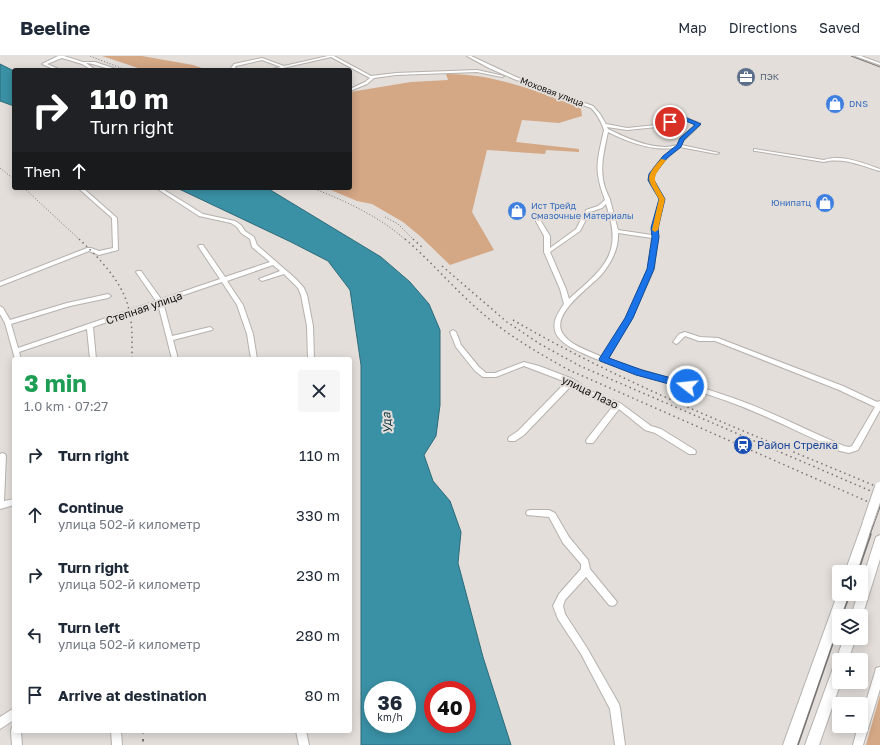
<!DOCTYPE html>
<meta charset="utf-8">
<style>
body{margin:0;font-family:"Golos Text",sans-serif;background:#f6f6f7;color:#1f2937;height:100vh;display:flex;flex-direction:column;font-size:15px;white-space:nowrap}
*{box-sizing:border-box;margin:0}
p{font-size:13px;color:#747a83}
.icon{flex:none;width:22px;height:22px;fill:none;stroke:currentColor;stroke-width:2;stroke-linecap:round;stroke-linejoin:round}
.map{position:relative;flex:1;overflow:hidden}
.sheet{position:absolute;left:12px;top:301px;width:340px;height:376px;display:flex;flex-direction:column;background:#fff;border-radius:4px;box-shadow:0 2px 10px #0003}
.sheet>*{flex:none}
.top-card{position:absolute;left:12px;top:12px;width:340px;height:122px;border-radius:4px;box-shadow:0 2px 10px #0003;background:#202124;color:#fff;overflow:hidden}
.controls{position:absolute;left:832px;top:509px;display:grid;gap:8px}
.controls a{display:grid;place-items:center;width:36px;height:36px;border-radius:4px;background:#fff;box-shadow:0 2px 10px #0003;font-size:20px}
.speed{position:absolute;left:364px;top:625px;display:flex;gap:8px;font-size:20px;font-weight:700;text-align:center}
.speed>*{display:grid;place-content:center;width:52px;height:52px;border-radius:50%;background:#fff;box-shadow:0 2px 10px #0003;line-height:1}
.speed small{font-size:10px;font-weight:400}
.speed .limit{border:6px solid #d22;background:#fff;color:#111}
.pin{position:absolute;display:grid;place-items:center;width:34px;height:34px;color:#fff;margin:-17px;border:2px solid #fff;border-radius:50%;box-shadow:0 1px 4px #0007}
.me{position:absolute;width:44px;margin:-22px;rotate:286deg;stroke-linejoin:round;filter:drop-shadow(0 0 3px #0008)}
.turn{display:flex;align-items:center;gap:14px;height:84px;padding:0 12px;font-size:18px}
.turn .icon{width:52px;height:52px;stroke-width:2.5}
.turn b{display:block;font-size:28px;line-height:34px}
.then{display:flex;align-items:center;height:38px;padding:0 12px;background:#0003;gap:8px;font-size:15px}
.round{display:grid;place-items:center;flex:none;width:42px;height:42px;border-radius:4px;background:#f6f6f7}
.overview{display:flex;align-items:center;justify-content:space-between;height:68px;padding:0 12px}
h1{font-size:24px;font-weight:700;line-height:30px;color:#1e9e55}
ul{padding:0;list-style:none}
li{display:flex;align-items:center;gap:12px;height:60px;padding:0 12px}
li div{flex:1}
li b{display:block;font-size:15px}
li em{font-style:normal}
header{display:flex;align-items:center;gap:24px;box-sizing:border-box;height:56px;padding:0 20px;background:#fff;border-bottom:1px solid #e0e1e3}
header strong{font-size:19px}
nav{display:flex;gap:22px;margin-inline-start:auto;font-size:14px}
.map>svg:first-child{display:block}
.green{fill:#d4a785}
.water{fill:#3a91a6;stroke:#2e6b79;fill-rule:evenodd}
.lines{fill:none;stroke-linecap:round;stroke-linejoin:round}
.minor-casing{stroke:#b6b1ad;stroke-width:2}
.major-casing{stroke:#b6b1ad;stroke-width:2}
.minor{fill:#fff;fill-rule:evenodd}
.major{fill:#fff;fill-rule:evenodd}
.tram-far1{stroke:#787472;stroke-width:1}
.tram{stroke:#787472;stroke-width:1.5}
.rail-far2{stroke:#787472;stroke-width:1;stroke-dasharray:1 2;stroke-linecap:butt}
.rail-far1{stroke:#787472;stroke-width:1.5;stroke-dasharray:1.5 3.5;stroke-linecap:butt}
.rail{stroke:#787472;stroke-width:2;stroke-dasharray:2.5 5.5;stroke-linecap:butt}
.major-bridge-casing{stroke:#b6b1ad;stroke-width:12;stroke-linecap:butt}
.major-bridge{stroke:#fff;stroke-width:10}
.route{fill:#1a73e8;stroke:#114b97}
.slow{fill:#f59e0b}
.labels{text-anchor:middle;stroke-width:4;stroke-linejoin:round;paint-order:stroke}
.far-service-label{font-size:9px;fill:#4e5e75;stroke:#e3deda;text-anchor:start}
.far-street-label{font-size:9px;fill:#131110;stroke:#e3deda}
.far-shop-label{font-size:9px;fill:#366cbe;stroke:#e3deda;text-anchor:start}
.street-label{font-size:11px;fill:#131110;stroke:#e3deda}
.transit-label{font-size:11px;fill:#164399;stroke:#e3deda;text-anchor:start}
.water-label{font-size:12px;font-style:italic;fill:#123b44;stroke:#e3deda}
</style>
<header>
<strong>Beeline</strong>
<nav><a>Map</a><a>Directions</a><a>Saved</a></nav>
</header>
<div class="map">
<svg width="880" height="689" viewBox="0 0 880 689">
<rect width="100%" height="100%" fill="#e3deda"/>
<g class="green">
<polygon points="102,0 142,0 193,9 208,14 144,14"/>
<path d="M446,18C491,17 533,34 575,49L581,53L582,60L559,67L522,64L516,86L579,93V96L546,94L545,98L487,94L472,156L494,194L450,209L420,180L403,166L372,148L357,145L326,132H350V36L411,26L448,24Z"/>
<polygon points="880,639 880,689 866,689"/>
</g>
<g class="water">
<polygon points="0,8 14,15 14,50 0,45"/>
<path d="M177,132H267L381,201L410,226L429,248L440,274V349L436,380L424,399L433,425L450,445L461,476L458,507L483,601L511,689H361V309L350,234L328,205L291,186ZM373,634H407V668H373ZM433,634H467V668H433Z"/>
</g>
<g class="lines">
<defs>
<g id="minor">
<path d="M58,0H64L83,6H95L119,14C108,14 97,8 86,7L96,14H92L82,8L62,2L47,8L61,14H56L42,8Z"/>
<polygon points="328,0 334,0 371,20 396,17 477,14 504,20 502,21 477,16 396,19 374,22 367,28 350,35 350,33 365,26 370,22 331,1 274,14 268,14 281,11 262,4 236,10 235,12 239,14 234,14 231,12 234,8 262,2 284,10"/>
<path d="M467,0H471L516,21L593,50L600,58L606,68L627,72L657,69L685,62L700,67V69L684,84L681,89L719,97L717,98L680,91C673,97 652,113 653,123C654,128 662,138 664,143L658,172L654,213L632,262L608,303C648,318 689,326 730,341C769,354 806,374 844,390L849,391L852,390L875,351L839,334L715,285H699L685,280L678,287L676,288L673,286L679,278L685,276L700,281L718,282L843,330L877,346L880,345V354L858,394L849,397L840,395C803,378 766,359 727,345C681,328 633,319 589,300C578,295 565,290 558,281C550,269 557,258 564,248L560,233L544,196V180L532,158L536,157L550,180V192L576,173L586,154L598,150L605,144C602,136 599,127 598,119C596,104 601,89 604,74C601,65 597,58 591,52L514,23L489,12ZM685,64L696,68L681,82L677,89C673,90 669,91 665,91C646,91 624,81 608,73L607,71L627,74L657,71ZM608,76C628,86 651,95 674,92C667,97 648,114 649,124C649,128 657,138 660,143L652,172V179L618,174L610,144V143C608,140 607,136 605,132C599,113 604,95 608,76ZM606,148C616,179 617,198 592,222C584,230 576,236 569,243L566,233L550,196L580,175L590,156L602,152ZM618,177L652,182L648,213L626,262L602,301C590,295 571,290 563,278C549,258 591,231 602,218C611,207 619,192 618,177Z"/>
<path d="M754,93L824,104C842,98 863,107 880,113V115C862,110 843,101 824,106L756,95H754Z"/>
<polygon points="78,132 83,132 117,162 118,194 99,199 89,195 0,230 0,226 87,192 91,192 99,195 113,192 112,162"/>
<polygon points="156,132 161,132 203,158 235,165 241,169 245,175 254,181 257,189 296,223 304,232 307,239 313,270 314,303 308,303 307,270 301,239 298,232 284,218 262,225 259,223 280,215 273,209 227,225 243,249 253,278 257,303 251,303 247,278 237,249 222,226 163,246 172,280 210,271 213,273 212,274 173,284 178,303 172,303 158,248 93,271 96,303 90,303 87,273 19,296 21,303 15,303 5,267 0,258 0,250 3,252 10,264 67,247 108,238 111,240 108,242 70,250 11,268 18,292 156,245 136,216 137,215 141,215 161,243 220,223 198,190 199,189 203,189 225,221 270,206 252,191 250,183 241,177 237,171 231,167 199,160"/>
<polygon points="453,274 456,276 461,289 479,311 486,317 495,317 524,306 539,310 573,323 596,338 620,347 651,370 661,373 695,394 696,396 695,398 689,398 655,377 645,374 619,353 593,387 587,387 586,385 587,383 613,350 592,342 572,329 524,379 515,385 509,385 508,383 509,381 518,375 566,326 524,310 496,321 483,321 475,315 456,291 450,276"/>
<polygon points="2,397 5,398 6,400 4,445 14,443 14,449 0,453 0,398"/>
<polygon points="530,454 549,454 555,457 569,481 588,504 590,513 617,546 615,549 612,550 609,549 586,521 565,544 563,550 565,558 587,592 619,648 620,652 625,689 615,689 610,653 581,598 558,563 553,550 559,538 581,513 581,508 563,487 549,461 527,459 526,457 527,455"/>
<polygon points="880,611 880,633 863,689 853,689 858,670 861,670 861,662 875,616 876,612"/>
<polygon points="14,652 14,664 0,673 0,661"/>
<polygon points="12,671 14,671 14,675 21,675 22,689 12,689 11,675"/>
<polygon points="111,675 121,675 122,689 112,689"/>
<polygon points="296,675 306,675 309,689 299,689"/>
</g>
<g id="major">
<polygon points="855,0 861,0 880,7 880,9"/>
<polygon points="868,461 872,463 873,466 857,516 845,516 863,466 864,463"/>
<polygon points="880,479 880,503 861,564 861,560 851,560 858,538 861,538 861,528 875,484 876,481"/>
<polygon points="839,534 839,538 849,538 841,560 839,560 839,567 797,689 783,689"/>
<polygon points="844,582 856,582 848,604 839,604 839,626 841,626 819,689 805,689 833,612 834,607 837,607 836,604"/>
</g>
</defs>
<use href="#minor" class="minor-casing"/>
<use href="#major" class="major-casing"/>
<use href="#minor" class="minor"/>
<use href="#major" class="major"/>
<g class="tram-far1">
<polyline points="851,0 880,11"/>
<polyline points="870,479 880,451"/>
</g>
<g class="tram">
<polyline points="858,516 871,478"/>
<polyline points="842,560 850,538"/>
<polyline points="798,689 839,570"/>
</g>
<g class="rail-far2">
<polyline points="90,0 126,14"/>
<polyline points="0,112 14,123"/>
<polyline points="24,132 80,184"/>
<path d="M312,132C346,145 378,160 406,184"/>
<polyline points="385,161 398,168 414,184"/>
</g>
<g class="rail-far1">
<path d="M79,183C98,201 121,224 128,250C133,267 132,285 132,303"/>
<path d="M405,183C432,206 455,234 482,257C509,280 538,297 569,314L880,451"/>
<polyline points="413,183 423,192"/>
<polyline points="442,210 507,266 540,288 580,310 880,439"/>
<path d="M513,264C628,331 757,380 880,432"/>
</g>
<polyline class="rail" points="143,675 143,689"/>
<defs>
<polyline id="major-bridge" points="868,466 880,431"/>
</defs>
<use href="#major-bridge" class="major-bridge-casing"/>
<use href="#major-bridge" class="major-bridge"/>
</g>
<polygon class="route" points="687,62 701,68 684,84 681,91 667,102 655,118 654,124 665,143 658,172 659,181 654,213 633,262 609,302 642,314 690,327 692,330 690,332 687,333 636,319 600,305 599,303 625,262 647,213 652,181 651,172 659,143 648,124 649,118 663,100 677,89 680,82 695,69 686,65 670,68 667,66"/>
<path class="slow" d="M661,103L666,104C650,125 653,121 665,143L658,174L655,176L652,174L659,143C647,121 644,123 661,103Z"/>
<defs>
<symbol id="office-disc" viewBox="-11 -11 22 22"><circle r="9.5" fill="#5c6f8a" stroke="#e3deda"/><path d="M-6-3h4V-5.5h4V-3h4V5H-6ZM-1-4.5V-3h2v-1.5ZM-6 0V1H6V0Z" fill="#fff"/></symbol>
<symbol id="shop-disc" viewBox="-11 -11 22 22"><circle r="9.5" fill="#3f7fe0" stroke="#e3deda"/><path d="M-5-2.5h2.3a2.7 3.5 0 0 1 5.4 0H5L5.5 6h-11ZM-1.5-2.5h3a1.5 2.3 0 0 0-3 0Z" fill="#fff"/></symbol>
<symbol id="station-disc" viewBox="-11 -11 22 22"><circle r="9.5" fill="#1a4fb4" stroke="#e3deda"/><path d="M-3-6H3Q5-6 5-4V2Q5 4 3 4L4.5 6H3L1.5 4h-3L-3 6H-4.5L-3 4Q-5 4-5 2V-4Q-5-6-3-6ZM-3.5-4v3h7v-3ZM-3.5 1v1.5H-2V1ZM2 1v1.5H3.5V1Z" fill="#fff"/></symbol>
</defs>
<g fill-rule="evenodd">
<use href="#office-disc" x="735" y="10" width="22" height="22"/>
<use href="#shop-disc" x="824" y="37" width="22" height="22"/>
<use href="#shop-disc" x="814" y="136" width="22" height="22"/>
<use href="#shop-disc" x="506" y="144" width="22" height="22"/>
<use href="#station-disc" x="732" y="378" width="22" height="22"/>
</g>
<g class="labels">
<g class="far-service-label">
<text x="760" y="24">ПЭК</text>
</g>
<g class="far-street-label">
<text transform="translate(552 36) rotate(21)" y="3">Моховая улица</text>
</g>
<g class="far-shop-label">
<text x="849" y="51">DNS</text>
<text x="811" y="150" text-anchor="end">Юнипатц</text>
<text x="531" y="153">Ист Трейд<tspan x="531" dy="10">Смазочные Материалы</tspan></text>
</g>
<g class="street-label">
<text transform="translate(144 252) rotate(-19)" y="4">Степная улица</text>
<text transform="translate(590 336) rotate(26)" y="4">улица Лазо</text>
</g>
<g class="transit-label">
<text x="757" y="393">Район Стрелка</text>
</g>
<g class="water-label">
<text transform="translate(387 367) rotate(-95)" y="4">Уда</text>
</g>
</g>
</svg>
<div class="controls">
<a><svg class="icon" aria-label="sound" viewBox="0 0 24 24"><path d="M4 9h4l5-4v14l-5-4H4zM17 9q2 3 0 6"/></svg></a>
<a><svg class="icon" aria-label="layers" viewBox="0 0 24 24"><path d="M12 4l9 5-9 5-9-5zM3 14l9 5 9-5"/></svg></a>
<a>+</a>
<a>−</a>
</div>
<div class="speed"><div>36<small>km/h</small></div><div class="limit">40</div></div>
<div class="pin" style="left:670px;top:66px;background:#d93025"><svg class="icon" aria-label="arrive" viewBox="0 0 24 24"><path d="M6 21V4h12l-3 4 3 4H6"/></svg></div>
<svg class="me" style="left:687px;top:330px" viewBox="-20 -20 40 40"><circle r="17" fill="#1a73e8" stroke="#fff" stroke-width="3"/><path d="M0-11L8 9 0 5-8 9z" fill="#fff"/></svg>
<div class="top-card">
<div class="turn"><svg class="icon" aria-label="right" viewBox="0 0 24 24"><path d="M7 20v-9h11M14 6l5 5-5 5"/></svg><div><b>110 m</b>Turn right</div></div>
<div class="then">Then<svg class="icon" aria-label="ahead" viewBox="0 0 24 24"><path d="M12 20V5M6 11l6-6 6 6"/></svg></div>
</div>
<section class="sheet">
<div class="overview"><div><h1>3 min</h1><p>1.0 km · 07:27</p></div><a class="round"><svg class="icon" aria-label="close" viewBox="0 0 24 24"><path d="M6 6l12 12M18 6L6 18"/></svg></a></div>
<ul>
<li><svg class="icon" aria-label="right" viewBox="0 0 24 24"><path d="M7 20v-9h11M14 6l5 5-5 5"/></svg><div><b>Turn right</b></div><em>110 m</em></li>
<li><svg class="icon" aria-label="ahead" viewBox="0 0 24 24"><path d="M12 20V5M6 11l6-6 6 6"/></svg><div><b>Continue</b><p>улица 502-й километр</p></div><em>330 m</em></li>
<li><svg class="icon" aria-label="right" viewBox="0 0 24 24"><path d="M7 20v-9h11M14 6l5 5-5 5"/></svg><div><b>Turn right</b><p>улица 502-й километр</p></div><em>230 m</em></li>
<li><svg class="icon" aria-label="left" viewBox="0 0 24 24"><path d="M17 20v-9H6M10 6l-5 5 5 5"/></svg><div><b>Turn left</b><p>улица 502-й километр</p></div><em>280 m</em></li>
<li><svg class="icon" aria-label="arrive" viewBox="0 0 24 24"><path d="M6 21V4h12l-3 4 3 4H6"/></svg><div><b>Arrive at destination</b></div><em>80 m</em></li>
</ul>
</section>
</div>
